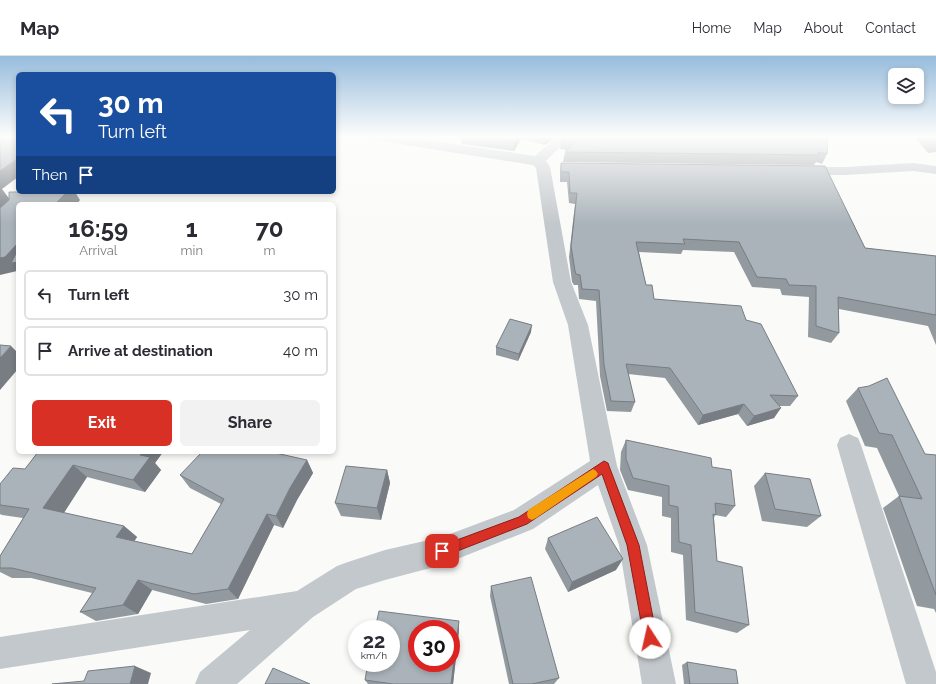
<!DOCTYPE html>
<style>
body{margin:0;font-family:Raleway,sans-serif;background:#f2f2f3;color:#2b2b33;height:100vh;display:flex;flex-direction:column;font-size:15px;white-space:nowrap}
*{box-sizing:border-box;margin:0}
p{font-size:13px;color:#7c7c81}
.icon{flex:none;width:22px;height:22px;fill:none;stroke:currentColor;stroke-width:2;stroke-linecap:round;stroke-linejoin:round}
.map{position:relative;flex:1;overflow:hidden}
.sheet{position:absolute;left:16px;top:146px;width:320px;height:252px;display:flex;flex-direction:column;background:#fff;border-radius:6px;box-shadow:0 2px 6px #0003}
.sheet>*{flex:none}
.top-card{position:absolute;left:16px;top:16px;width:320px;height:122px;border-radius:6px;box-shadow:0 2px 6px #0003;background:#1a4fa0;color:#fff;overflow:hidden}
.buttons{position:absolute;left:888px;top:12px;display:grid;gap:8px}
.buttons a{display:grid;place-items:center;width:36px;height:36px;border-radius:6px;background:#fff;box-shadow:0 2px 6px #0003;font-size:20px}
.speed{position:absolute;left:348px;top:564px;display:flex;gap:8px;font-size:20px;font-weight:700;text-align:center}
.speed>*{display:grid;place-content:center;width:52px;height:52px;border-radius:50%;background:#fff;box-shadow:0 2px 6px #0003;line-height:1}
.speed small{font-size:10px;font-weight:400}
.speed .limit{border:6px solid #d22;background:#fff;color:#111}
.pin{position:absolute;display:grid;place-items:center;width:34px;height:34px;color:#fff;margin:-17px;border-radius:8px;box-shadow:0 2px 6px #0006}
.me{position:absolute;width:44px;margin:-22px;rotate:350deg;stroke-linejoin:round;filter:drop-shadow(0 0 3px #0008)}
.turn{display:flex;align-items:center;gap:14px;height:84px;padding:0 16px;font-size:18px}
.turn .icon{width:52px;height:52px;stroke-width:2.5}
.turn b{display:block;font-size:28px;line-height:34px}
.then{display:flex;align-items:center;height:38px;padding:0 16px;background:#0003;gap:8px;font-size:15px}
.eta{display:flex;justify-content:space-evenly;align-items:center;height:68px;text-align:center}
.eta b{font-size:24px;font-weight:700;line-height:28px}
.cta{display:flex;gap:8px;margin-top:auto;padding:8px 16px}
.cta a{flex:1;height:46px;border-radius:6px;background:#d93025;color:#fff;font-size:16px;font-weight:700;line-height:46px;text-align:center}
.cta a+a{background:#f2f2f3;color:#2b2b33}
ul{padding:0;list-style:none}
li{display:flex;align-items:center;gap:12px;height:50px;margin:0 8px 6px;padding:0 8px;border:2px solid #e1e1e2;border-radius:6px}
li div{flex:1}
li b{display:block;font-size:15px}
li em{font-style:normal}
header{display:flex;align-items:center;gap:24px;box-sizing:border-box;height:56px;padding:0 20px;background:#fff;border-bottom:1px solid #e1e1e2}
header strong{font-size:19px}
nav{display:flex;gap:22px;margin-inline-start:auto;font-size:14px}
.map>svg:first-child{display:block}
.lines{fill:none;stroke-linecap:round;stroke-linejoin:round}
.minor{fill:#c3c8cc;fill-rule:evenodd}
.wall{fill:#929a9f}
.shaded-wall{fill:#777d82}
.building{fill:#aab3b9;stroke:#777d82;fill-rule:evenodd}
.route{fill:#d93025;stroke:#8d1f18}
.slow{fill:#f59e0b}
</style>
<header>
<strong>Map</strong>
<nav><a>Home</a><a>Map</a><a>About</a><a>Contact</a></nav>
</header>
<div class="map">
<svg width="936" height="628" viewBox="0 0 936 628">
<rect width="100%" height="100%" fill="#fafaf8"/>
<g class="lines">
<g class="minor">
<polygon points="368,80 399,80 535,100 557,80 571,80 546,105 550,111 571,226 588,269 617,410 647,489 676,628 642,628 619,489 598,429 533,473 442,509 385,524 356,533 313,561 237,628 195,628 200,616 250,574 0,613 0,581 297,535 337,510 348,506 385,494 442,481 514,454 590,405 568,269 553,226 536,112 533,109 374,84 369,83"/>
<polygon points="913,107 936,110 936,118 913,115 845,119 797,119 792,118 790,115 792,112 797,111 845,111"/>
<polygon points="849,378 858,382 861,389 936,616 936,628 906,628 837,389 840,382"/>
</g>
</g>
<g class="wall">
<polygon points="461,80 556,80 545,89 521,83 514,95 462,88"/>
<polygon points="828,80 827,98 822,108 816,106 814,109 563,106 565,96 566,94 560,93 561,83"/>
<polygon points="914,80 936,80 936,96 928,97"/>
<polygon points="561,107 865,192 936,200 936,289 928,270 839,253 839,277 831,287 808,281 809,241 782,239 780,233 752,231 734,196 683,194 681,198 639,196 646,229 654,243 746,264 798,340 790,350 780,350 774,362 747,370 738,358 698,369 665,322 628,318 635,346 631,356 607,355 600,320 596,245 579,243 578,229 574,229 572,226 569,201 575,148 569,147 567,126 560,126 560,117"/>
<polygon points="531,276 518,305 496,299 496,291"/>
<polygon points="858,332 925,398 936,399 936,557 934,553 917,550 883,452 899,440 877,392 865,390 846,345"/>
<polygon points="626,384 712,411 735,450 726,461 715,459 714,462 717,505 749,569 737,577 686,564 683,499 671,496 671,462 662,460 662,441 628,434 620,414 621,396"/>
<polygon points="38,396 163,396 155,407 161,414 145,436 87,421 64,457 124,470 137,481 134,485 192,498 221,448 190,432 180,419 307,404 313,417 297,444 283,472 274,469 238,543 206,548 152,534 138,558 96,565 80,556 92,537 31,522 12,522 0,516 0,500 23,462 2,459 0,458 0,428 25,413"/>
<polygon points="387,414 390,427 381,464 341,460 335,447"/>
<polygon points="765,417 821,460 807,471 762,465 754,430"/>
<polygon points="548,482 616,514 568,536 545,493"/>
<polygon points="491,530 559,622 554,628 509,628 490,540"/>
<polygon points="459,565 459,574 453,628 368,628 365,624"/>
<polygon points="687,606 738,628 684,628 682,609"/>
</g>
<g class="shaded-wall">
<polygon points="518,80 521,80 521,83 514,95 514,86"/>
<polygon points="546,80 556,80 545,89"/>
<polygon points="18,102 18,121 2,133 11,145 0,155 0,115"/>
<polygon points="67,136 75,136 80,144 77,148 55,148"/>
<polygon points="18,187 18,215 17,214 17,215 0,219 0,202"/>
<polygon points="532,269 531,276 518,305 519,298"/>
<polygon points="11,290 18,297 18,313 0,334 0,302"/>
<polygon points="744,348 738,358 698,369 703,359"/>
<polygon points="781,352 774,362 747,370 754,360"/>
<polygon points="143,396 163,396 155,407 161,414 145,436 133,424 140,399"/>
<polygon points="307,404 313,417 297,444 283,472 276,460 290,432"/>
<polygon points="73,409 87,421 59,464 43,452"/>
<polygon points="387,414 390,427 381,464 377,452"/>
<polygon points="267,458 274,469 238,543 228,533"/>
<polygon points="124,470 137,481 130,492 116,481"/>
<polygon points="623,503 616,514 568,536 572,526"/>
<polygon points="138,524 152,534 138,558 123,549"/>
<polygon points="459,565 459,574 453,628 451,628"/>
<polygon points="135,610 151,617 148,628 130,628"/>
</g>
<g class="building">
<polygon points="5,80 18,80 18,102 0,115 0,83"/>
<polygon points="474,80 518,80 514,86"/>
<polygon points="564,80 828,80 827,98 818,96 819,99 565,96 575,86 561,83"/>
<polygon points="927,80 936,80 936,88 934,88"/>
<polygon points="561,107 825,110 865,192 936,200 936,259 838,241 839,277 816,270 816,230 789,229 786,223 757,221 739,186 683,183 685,188 636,186 646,229 652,229 654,243 741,250 746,264 761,268 798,340 770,339 781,352 754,360 744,348 703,359 670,312 626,308 635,346 611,345 604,309 599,234 582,233 580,219 576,218 575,215 571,190 577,137 570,137 569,116 561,116"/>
<polygon points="9,136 67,136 55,148 18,148 18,187 5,201 0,202 0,152 9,144"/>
<polygon points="18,194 18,206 11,207"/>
<polygon points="510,263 532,269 519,298 496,291"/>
<polygon points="0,289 11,290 0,302"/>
<polygon points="887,322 925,398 936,399 936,539 899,440 922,443 892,379 879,377 858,332 869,330"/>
<polygon points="626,384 711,402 712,411 731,414 735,450 715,447 716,459 713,458 717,505 742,511 749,569 695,556 691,489 679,486 678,451 669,449 669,430 633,422 626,403"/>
<polygon points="38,396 143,396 140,399 150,401 133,424 73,409 43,452 124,470 116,481 192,498 224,443 180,419 202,396 271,396 307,404 290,432 276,460 267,458 228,533 194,538 138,524 123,549 80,556 96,532 12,512 0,512 0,500 29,453 0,449 0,428 13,412 25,413"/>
<polygon points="346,410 387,414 377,452 335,447"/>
<polygon points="765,417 810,423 821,460 775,453"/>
<polygon points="597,461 623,503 572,526 548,482"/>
<polygon points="531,521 559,622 532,628 513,628 491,530"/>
<path d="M379,555L459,565L451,628H393L365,624L368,607H391V573H375ZM417,573H451V607H417Z"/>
<polygon points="687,606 736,614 738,628 690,628"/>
<polygon points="135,610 130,628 52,628 84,625 88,615"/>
<polygon points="273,612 310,628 265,628"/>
</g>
<linearGradient id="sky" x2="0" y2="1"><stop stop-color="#96bcdc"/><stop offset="0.48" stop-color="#fdfdfc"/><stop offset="1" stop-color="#fdfdfc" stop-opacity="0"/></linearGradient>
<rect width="936" height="168" fill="url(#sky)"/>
<polygon class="route" points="604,405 608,407 609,410 639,489 657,582 655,586 650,588 646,586 644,582 627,489 602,418 527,468 442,501 438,500 436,495 438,491 519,461"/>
<polygon class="slow" points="593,413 596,415 598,418 596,421 536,462 532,464 528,462 527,458 528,454"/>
</svg>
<div class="buttons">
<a><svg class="icon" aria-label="layers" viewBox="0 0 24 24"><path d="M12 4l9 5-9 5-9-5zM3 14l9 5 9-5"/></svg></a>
</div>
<div class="speed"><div>22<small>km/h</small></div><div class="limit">30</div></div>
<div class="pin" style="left:442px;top:495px;background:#d93025"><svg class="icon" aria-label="arrive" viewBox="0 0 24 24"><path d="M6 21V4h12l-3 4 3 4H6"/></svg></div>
<svg class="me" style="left:650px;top:582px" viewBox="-20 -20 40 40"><circle r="19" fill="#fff"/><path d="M0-13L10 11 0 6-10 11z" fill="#d93025"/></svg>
<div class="top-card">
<div class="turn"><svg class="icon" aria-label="left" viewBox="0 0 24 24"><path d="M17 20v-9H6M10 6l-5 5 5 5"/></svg><div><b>30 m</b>Turn left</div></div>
<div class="then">Then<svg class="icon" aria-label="arrive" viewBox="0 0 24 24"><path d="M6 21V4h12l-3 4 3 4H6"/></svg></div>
</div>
<section class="sheet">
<div class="eta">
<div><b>16:59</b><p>Arrival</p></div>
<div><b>1</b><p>min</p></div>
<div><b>70</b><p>m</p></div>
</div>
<ul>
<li><svg class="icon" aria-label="left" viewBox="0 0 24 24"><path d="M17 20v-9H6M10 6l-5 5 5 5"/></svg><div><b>Turn left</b></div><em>30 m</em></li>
<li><svg class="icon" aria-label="arrive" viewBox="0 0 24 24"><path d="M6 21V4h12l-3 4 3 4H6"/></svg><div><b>Arrive at destination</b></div><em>40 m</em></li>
</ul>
<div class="cta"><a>Exit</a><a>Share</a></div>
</section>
</div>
